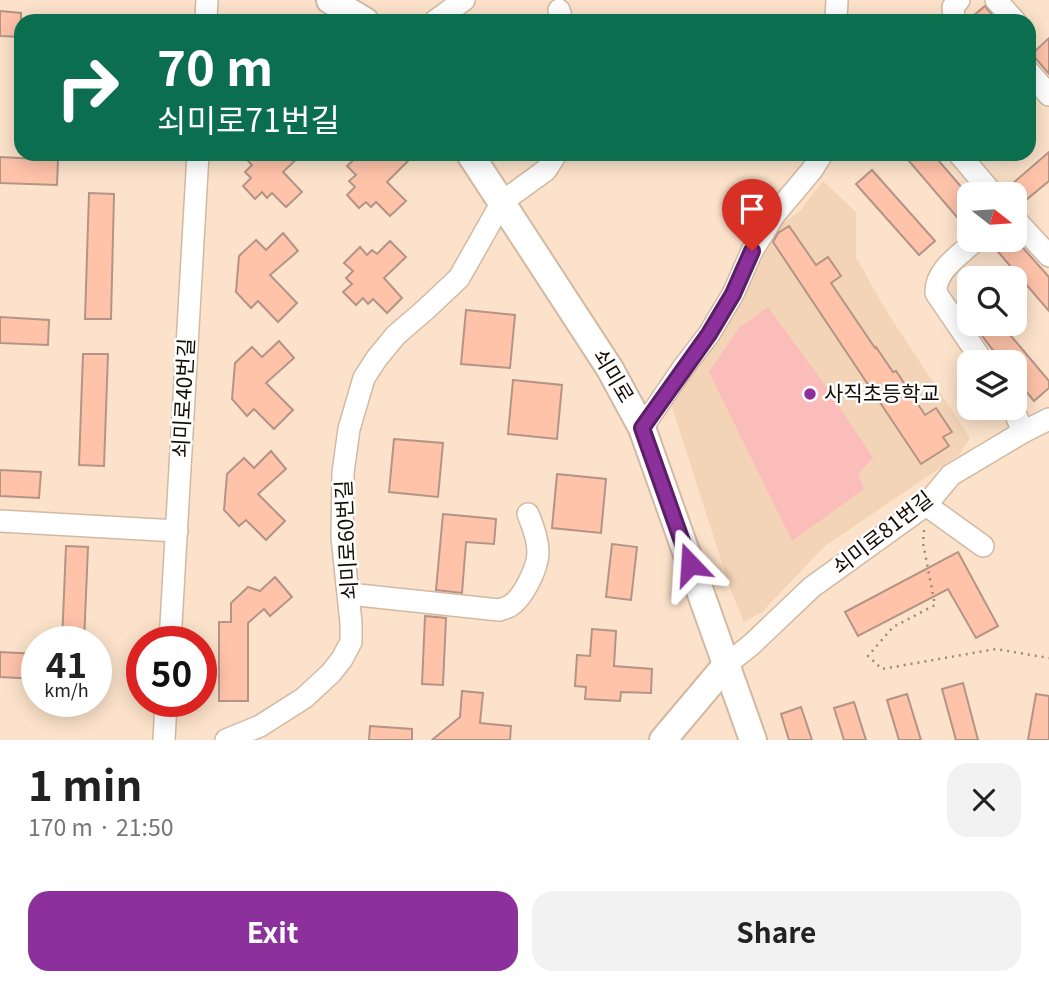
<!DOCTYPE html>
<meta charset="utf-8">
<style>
body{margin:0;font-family:Georgia,"Noto Sans KR",serif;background:#f2f2f2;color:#222;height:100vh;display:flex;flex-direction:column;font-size:26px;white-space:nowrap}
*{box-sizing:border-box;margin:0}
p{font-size:23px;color:#767676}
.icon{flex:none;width:38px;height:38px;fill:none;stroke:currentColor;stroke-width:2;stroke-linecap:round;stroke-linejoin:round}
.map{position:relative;height:740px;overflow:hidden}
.sheet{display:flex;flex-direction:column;background:#fff;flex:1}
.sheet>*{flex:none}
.guide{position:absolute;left:14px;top:14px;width:1022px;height:147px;border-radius:21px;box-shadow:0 4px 18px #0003;background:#0b6e4f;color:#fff;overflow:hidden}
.needle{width:46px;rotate:107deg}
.controls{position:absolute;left:957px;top:182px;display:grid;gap:14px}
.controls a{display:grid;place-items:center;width:70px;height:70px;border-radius:14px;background:#fff;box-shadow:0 4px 18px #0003;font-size:35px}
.speed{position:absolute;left:21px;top:626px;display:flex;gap:14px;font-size:35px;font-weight:700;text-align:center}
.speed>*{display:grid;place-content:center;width:91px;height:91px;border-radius:50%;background:#fff;box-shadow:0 4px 18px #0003;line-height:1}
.speed small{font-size:18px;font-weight:400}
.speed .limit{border:10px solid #d22;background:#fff;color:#111}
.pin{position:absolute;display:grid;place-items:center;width:60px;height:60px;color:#fff;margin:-72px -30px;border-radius:50% 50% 50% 0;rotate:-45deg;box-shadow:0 0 7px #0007}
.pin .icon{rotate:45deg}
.me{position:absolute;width:77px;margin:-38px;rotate:340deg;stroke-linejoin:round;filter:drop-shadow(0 0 5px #0008)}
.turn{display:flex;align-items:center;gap:24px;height:147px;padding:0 28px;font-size:32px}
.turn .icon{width:91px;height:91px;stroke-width:2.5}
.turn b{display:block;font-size:49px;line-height:60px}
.round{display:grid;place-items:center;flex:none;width:74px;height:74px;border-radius:21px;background:#f2f2f2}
.summary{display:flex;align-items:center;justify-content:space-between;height:119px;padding:0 28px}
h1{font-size:42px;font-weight:700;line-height:52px}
.cta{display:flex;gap:14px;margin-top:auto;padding:14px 28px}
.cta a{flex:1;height:80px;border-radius:21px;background:#8c309b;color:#fff;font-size:28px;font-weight:700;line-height:80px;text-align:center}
.cta a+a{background:#f2f2f2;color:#222}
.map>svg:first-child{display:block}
.built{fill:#f3d4b7}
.green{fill:#fbbdb9}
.building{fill:#ffc3aa;stroke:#b39487;stroke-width:2}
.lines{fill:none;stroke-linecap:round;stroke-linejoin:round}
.minor-casing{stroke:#d2b9a3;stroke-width:24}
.major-casing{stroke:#d2b9a3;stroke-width:30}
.path{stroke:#9c8978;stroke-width:2.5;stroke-dasharray:2 5;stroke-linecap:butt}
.minor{stroke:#fff;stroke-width:21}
.major{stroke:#fff;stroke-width:26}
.route-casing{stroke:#5b1f65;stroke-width:18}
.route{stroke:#8c309b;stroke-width:12}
.poi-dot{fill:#8c309b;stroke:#fff;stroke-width:2.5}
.labels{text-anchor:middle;stroke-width:5;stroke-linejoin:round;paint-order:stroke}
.street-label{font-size:21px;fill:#140c05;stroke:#fff}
.poi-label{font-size:21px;fill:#140c05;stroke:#fff;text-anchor:start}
</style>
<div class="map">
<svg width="1049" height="740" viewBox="0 0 1049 740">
<rect width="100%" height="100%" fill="#fce2ca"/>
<polygon class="built" points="823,181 856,212 856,257 887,312 970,438 959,455 825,546 762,612 744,622 730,588 672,407 685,381 729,324 752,262 769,233 800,211"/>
<polygon class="green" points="768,307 825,385 873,458 858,474 864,489 792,541 709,372 740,327"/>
<g class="building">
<polygon points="985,6 997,21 967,21"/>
<polygon points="0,11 21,13 21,37 0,36"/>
<polygon points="1049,38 1049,74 1032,54"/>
<polygon points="1049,152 1049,181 1026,200 1012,184"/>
<polygon points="241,154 302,154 283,172 302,192 286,207 272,193 267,198 262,192 255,199 243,186 251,178 245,172 252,165"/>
<polygon points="360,154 402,154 409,160 387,182 406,201 390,216 376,202 371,207 366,202 359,208 347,195 355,187 349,181 356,175 347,166"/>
<polygon points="903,154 933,154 970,197 970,229 968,230"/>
<polygon points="0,157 58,160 57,185 0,183"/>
<polygon points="872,170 935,241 919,255 856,184"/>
<polygon points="89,193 114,194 111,319 85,319"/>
<polygon points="789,226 816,265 828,257 841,276 831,283 875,348 876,347 893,372 896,371 925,415 936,408 952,432 943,437 949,446 921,464 773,242 778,233"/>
<polygon points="283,233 298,251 270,275 297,303 278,322 258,301 251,308 236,292 239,256 256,240 266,250"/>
<polygon points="1000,240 1016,240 1049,277 1049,311 993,246"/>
<polygon points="390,241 406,257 384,278 402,298 387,313 373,299 368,304 363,298 356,305 343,292 352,284 346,278 353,271 344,263 360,247 367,255 372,250 377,254"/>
<polygon points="970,293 970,319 958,302"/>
<polygon points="466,310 515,315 510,368 461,364"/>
<polygon points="0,317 49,320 48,345 0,343"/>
<polygon points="973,324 1001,324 1049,381 1049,388 1034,401 1015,378 1015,362 1002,362"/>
<polygon points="279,341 294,358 266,383 293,410 274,429 254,409 247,416 232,399 235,363 252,347 262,357"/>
<polygon points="83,354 108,354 104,466 79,465"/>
<polygon points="513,380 562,385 557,439 508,434"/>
<polygon points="394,439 443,443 438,497 389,492"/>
<polygon points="271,451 286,469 258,494 285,521 266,540 246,520 239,526 224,510 227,474 244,458 254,468"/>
<polygon points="0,470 41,472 39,498 0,496"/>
<polygon points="557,474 606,479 601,533 552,528"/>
<polygon points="443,514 496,519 494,544 466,542 462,593 436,590"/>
<polygon points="612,544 637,547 631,600 606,597"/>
<polygon points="66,546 88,547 84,642 62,642"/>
<polygon points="958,552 998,626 976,638 948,589 858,636 845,612"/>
<polygon points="275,577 292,597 270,616 264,609 248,623 248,701 219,701 219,622 231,622 231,603 248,587 260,591"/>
<polygon points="425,616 446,618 443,685 422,684"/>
<polygon points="592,629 616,631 614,666 652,669 651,693 621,692 620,701 585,699 586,687 575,686 577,655 590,656"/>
<polygon points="0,652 37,654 37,679 0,677"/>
<polygon points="963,683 978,740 956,740 942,689"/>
<polygon points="462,691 483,693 480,723 511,726 510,740 432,740 460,717"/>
<polygon points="907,694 921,740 899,740 887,700"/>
<polygon points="1036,694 1049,696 1049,740 1028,740"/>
<polygon points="854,702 866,740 844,740 834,708"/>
<polygon points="801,707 812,740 789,740 781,714"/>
<polygon points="370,726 412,729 412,740 369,740"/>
</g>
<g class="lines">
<defs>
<g id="minor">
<polyline points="996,0 1015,21"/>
<polyline points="559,10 562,21"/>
<polyline points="206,21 207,0"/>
<polyline points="435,21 464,0"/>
<polyline points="836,21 837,0"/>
<polyline points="954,21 953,7 959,0"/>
<polyline points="1029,72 1049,95"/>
<polyline points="959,154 993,194"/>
<polyline points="1015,219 1049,256"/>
<path d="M976,240C960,255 935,270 936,293L983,362"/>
<polyline points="1013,408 1023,432"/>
<polyline points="642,428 683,368 709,334 733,294 752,251 775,214 812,170 822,154"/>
<polyline points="926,505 983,546"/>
<polyline points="0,521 177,531"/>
<path d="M349,594L499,610C502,609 506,608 510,606C523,598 538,568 538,552C538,539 533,526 528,514"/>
<polyline points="170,642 198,154"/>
<polyline points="727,664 751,645 812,587 926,505 951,475 1023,432 1049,419"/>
<polyline points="164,740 166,702"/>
<polyline points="226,740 260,726 304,698 331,673 342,659 351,642 351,623 342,537 343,473 349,429 364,378 377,358 396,335 425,310 459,278 502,202 546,170 556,154"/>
</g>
<g id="major">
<polyline points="330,0 365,21"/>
<polyline points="470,154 610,369 642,428 753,740"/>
<polyline points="663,740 727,664"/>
</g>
</defs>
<use href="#minor" class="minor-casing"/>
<use href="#major" class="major-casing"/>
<polyline class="path" points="924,530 923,543 935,605 893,627 868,656 882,669 996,649 1049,658"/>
<use href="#minor" class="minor"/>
<use href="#major" class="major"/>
</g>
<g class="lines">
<defs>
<polyline id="route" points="690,564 642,428 709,334 733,294 752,251"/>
</defs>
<use href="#route" class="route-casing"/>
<use href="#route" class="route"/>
</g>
<circle class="poi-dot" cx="810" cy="394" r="7"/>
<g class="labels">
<g class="street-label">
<text transform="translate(613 376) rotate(59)" y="7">쇠미로</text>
<text transform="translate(184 398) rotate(-87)" y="7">쇠미로40번길</text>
<text transform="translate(883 533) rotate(-38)" y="7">쇠미로81번길</text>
<text transform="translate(347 540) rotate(-93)" y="7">쇠미로60번길</text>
</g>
<g class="poi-label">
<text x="824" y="401">사직초등학교</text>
</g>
</g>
</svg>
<div class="controls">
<a><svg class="needle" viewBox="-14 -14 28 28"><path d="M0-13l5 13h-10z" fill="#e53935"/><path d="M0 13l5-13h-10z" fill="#767676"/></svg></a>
<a><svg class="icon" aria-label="search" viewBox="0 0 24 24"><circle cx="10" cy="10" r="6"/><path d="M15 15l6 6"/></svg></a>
<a><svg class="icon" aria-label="layers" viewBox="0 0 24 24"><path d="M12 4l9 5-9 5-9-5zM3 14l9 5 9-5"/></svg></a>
</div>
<div class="speed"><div>41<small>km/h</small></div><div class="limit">50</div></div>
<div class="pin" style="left:752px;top:251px;background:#d93025"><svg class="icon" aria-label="arrive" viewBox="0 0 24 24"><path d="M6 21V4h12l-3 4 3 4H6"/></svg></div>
<svg class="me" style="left:690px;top:564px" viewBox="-20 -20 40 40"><path d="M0-17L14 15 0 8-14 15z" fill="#8c309b" stroke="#fff" stroke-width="4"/></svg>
<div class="guide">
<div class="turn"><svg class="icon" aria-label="right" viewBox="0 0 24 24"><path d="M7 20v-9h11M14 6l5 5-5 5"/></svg><div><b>70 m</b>쇠미로71번길</div></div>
</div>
</div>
<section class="sheet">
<div class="summary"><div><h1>1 min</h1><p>170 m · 21:50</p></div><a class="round"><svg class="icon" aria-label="close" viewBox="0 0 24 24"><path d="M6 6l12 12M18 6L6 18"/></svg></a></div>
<div class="cta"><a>Exit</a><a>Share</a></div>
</section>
